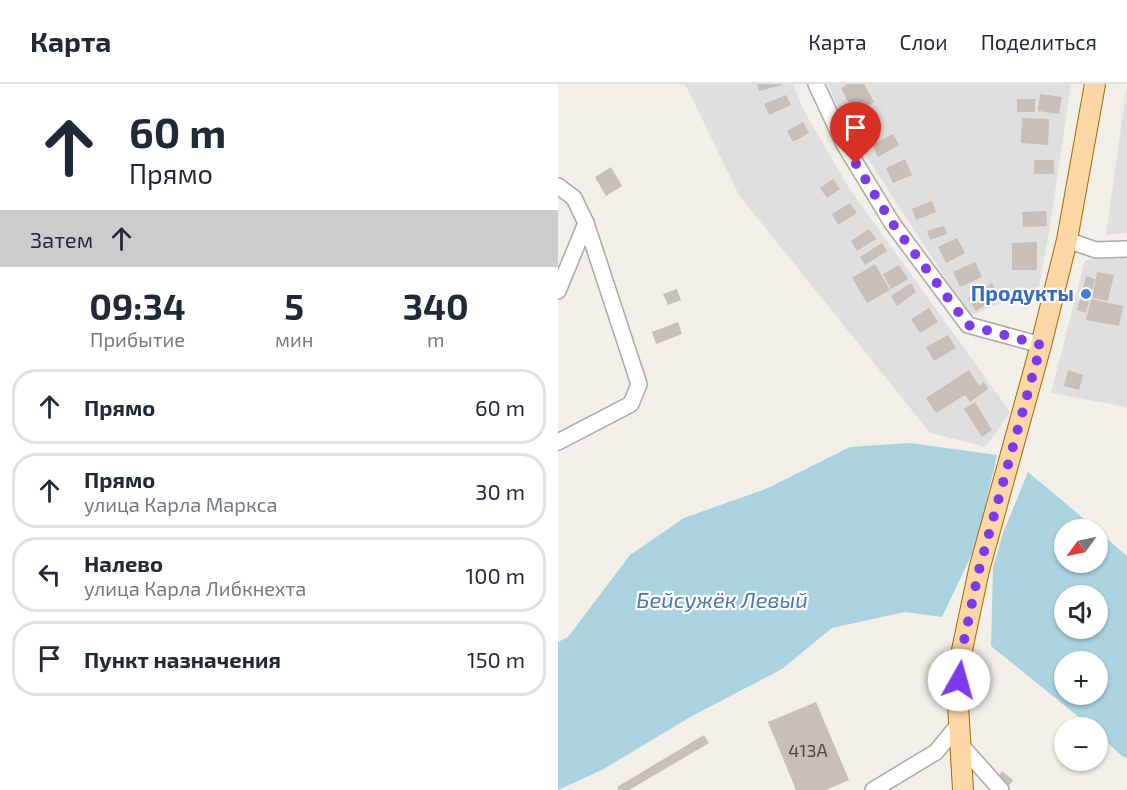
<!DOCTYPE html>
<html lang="ru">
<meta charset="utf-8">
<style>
body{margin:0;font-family:"Exo 2",sans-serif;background:#f2f2f3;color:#1f2937;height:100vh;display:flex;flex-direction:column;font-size:22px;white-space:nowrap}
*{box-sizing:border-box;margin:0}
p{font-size:20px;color:#747a83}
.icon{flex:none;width:33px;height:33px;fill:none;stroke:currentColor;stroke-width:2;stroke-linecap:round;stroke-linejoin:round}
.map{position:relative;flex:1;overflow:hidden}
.details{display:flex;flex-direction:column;background:#fff;width:558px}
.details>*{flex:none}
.top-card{background:#fff;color:#1f2937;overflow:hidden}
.needle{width:39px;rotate:237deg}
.tools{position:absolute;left:496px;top:435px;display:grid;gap:12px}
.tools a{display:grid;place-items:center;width:54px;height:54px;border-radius:50%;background:#fff;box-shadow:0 2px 4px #0004;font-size:30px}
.pin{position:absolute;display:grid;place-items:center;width:51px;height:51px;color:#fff;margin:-62px -26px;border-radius:50% 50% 50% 0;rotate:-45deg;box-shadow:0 0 6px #0007}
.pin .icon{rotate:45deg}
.me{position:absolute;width:66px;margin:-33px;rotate:7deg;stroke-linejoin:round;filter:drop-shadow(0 0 4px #0008)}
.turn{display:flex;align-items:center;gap:21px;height:126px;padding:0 30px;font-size:27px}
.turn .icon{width:78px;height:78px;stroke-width:2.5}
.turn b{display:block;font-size:42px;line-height:51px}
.then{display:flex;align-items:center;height:57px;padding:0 30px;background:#0003;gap:12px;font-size:22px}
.eta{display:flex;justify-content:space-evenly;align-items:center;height:102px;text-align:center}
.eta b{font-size:36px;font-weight:700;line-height:42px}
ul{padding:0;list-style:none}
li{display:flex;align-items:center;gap:18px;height:75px;margin:0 12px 9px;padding:0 18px;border:3px solid #e0e1e3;border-radius:24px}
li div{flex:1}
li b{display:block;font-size:22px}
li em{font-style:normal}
header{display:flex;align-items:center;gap:36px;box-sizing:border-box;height:84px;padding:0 30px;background:#fff;border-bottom:2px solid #e0e1e3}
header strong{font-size:28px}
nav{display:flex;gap:33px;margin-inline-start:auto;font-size:21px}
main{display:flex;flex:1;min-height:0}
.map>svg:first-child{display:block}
.residential{fill:#e0dfdf}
.water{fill:#aad3df;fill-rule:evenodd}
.building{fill:#c7bfb8}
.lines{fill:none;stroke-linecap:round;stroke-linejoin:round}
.minor-casing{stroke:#a9a9a9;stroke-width:18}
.major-casing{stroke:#a06b00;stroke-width:22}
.minor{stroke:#fff;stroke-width:15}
.major{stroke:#fcd6a4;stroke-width:20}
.route{stroke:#7c3aed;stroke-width:10;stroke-dasharray:0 18}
.shop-dot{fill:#3f7fe0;stroke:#fff;stroke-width:2}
.labels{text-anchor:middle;stroke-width:4.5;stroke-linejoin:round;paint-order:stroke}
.number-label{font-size:18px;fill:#4b4948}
.shop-label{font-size:21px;font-weight:bold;fill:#366cbe;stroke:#fff;text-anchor:end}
.water-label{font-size:22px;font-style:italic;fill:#4a7aab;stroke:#fff}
</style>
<header>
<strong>Карта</strong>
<nav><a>Карта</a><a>Слои</a><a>Поделиться</a></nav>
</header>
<main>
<section class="details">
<div class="top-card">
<div class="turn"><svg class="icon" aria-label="ahead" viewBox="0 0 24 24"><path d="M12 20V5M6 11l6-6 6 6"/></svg><div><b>60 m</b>Прямо</div></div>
<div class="then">Затем<svg class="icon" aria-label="ahead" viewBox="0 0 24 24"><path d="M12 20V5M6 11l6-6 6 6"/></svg></div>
</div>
<div class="eta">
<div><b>09:34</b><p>Прибытие</p></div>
<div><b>5</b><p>мин</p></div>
<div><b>340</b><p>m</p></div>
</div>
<ul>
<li><svg class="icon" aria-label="ahead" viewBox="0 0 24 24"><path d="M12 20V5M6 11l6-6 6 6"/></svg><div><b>Прямо</b></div><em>60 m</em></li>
<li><svg class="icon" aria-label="ahead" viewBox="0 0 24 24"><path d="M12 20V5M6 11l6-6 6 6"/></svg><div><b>Прямо</b><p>улица Карла Маркса</p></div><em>30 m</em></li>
<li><svg class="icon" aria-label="left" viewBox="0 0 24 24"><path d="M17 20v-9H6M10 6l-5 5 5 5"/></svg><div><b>Налево</b><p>улица Карла Либкнехта</p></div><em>100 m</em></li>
<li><svg class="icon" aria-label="arrive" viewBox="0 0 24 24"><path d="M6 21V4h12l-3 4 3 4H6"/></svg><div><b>Пункт назначения</b></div><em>150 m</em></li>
</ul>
</section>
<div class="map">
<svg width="569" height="706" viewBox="0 0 569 706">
<rect width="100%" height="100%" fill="#f2efe9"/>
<g class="residential">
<polygon points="127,0 235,0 245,25 291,104 452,328 428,363 372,349 181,111"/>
<polygon points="270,0 513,0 491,148 481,203 412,232 307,70 279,21"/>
<polygon points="569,1 569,149 548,151"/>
<polygon points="569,174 569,323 493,309 527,176"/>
</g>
<g class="water">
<polygon points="352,359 439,371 423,441 414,470 384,533 347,528 274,544 224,585 134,632 44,686 0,706 0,558 10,553 72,471 126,434 210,404 292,363"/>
<path d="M470,388L538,445L507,446V478H540V447L569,472V674L564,672L540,650V644L533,643L433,562L435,484L445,449ZM507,512H540V544H507ZM507,578H540V610H507Z"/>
</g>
<g class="building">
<polygon points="199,0 224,0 224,1 201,7"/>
<polygon points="290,0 306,0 316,18 296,29 283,4"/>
<polygon points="482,10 504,13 501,30 480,27"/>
<polygon points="228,11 233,21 211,31 206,20"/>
<rect x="459" y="15" width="18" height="13"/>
<polygon points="464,34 491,35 490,61 463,59"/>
<polygon points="245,38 251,49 235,58 229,47"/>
<polygon points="335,50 341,61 320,73 314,61"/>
<polygon points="347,75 354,91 335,99 328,84"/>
<rect x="476" y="76" width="20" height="14"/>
<polygon points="53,83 64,102 48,112 37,93"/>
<polygon points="275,95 282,105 269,114 262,104"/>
<polygon points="374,117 378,128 358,136 354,125"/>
<polygon points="292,119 299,129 280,141 274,130"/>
<polygon points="488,127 489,142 465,143 464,128"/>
<polygon points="386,142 389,150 372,156 369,147"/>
<polygon points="311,145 318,155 299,167 293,157"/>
<polygon points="399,154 407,169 388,179 380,163"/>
<polygon points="479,158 479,186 454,186 454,159"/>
<polygon points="324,159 329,167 307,181 302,173"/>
<polygon points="417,178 424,193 402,203 395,188"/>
<polygon points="317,180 332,206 309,219 294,194"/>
<polygon points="341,181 350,195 333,205 325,190"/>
<polygon points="539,188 556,191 550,217 534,214"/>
<polygon points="528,192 537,195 528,229 519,226"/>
<polygon points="353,199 358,208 339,222 333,212"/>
<polygon points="434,199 442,212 418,227 410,214"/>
<polygon points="119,205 123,216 110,221 105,210"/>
<polygon points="533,215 565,222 561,242 528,236"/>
<polygon points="371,224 380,238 362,249 353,235"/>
<polygon points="120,238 124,250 98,260 94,248"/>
<polygon points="390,251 398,264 376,277 368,263"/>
<polygon points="411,286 421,302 426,298 430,305 412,318 407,311 378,329 368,314"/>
<polygon points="510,286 525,291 521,306 506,302"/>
<polygon points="417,318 434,346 424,353 406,325"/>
<polygon points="258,618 291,696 268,706 238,706 210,638"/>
<polygon points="146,651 151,659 71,706 61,706 59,703"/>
<polygon points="444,687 455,696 450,703 439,694"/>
</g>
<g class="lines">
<defs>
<g id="minor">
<polyline points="258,0 286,60 334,139 410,241 483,261"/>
<polyline points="0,102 16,114 28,139 81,300 73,320 0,358"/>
<polyline points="509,156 538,166 569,165"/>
<polyline points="0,207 28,139"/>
<polyline points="402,660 443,706"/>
<polyline points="315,706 378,668 400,641"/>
</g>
<polyline id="major" points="405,706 400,620 404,566 421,486 483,261 509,156 537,0"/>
</defs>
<use href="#minor" class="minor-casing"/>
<use href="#major" class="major-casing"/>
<use href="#minor" class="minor"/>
<use href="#major" class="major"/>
</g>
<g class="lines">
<polyline class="route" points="298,80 334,139 410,241 483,261 421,486 404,566 401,596"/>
</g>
<circle class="shop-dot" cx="528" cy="210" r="6"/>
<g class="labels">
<g class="number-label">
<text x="250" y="673">413А</text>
</g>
<g class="shop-label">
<text x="516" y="217">Продукты</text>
</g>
<g class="water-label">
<text x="164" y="524">Бейсужёк Левый</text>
</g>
</g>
</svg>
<div class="tools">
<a><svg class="needle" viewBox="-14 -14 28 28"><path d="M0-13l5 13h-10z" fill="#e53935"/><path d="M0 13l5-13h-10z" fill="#747a83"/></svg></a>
<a><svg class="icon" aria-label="sound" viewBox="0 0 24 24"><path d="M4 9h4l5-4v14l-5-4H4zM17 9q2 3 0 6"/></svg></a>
<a>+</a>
<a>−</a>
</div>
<div class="pin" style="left:298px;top:80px;background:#d93025"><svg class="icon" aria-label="arrive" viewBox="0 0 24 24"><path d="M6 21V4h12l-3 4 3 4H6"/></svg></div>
<svg class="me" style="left:401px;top:596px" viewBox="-20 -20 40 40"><circle r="19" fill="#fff"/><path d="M0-13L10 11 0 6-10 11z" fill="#7c3aed"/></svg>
</div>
</main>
